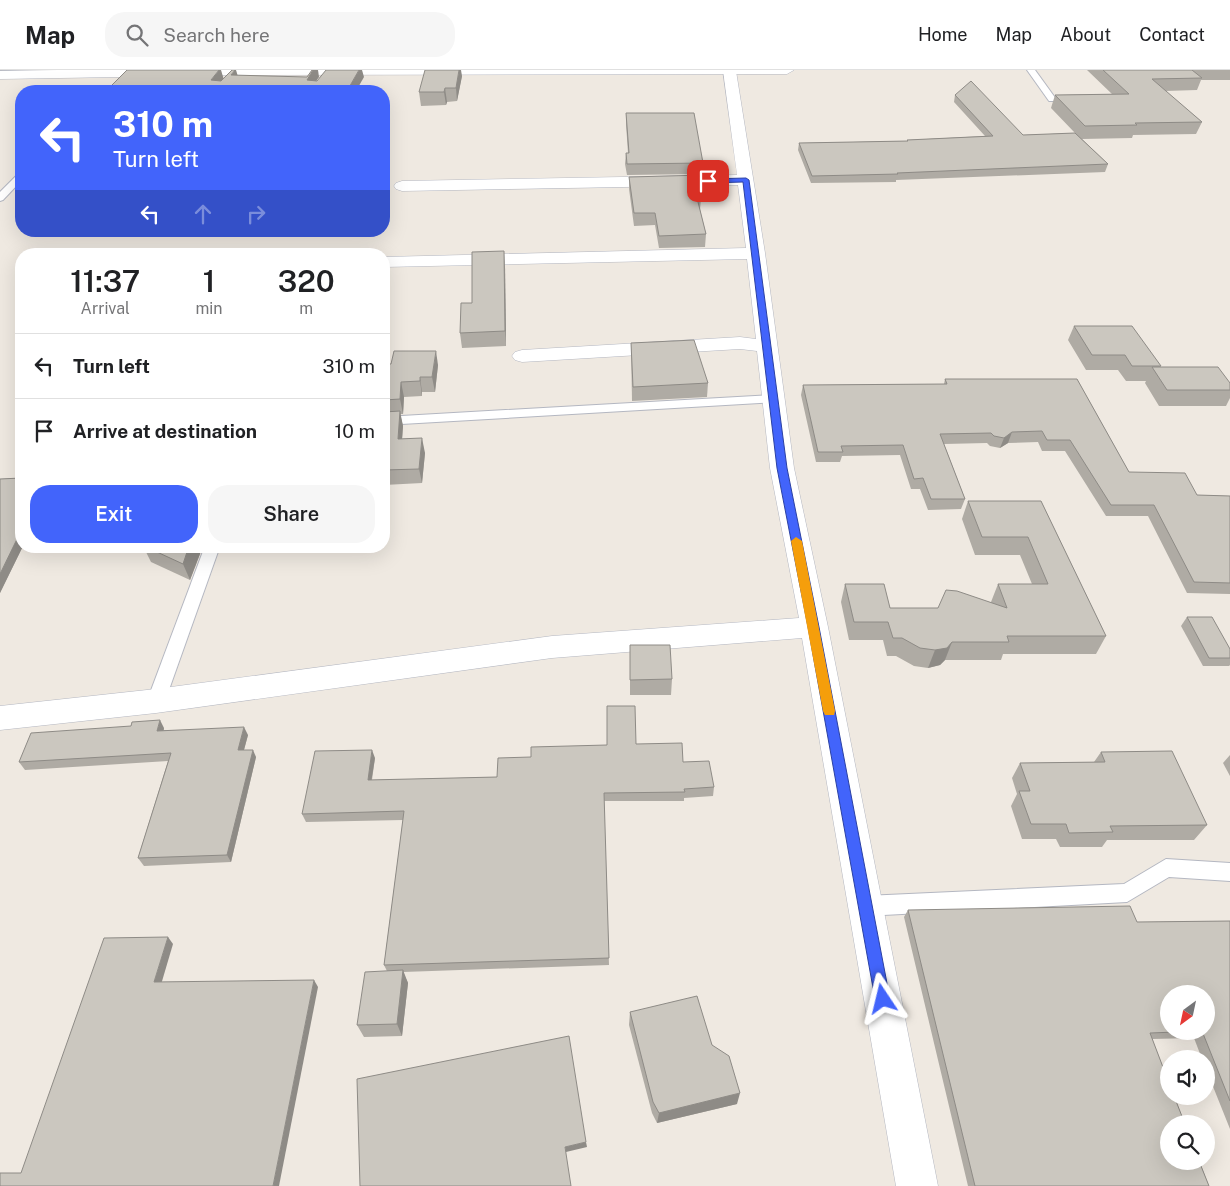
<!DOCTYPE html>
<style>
body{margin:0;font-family:"Public Sans",sans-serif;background:#f6f6f6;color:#202124;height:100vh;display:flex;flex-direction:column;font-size:19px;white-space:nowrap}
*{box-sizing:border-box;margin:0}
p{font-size:16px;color:#757577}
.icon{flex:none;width:28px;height:28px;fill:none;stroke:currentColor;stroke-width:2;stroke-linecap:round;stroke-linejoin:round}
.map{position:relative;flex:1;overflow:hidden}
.drawer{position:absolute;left:15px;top:178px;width:375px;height:305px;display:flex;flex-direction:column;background:#fff;border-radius:20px;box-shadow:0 5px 20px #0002}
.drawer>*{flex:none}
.top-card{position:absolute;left:15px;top:15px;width:375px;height:152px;border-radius:20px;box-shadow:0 5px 20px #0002;background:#4264fb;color:#fff;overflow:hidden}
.needle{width:32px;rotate:213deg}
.controls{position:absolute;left:1160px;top:915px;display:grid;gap:10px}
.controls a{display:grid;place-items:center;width:55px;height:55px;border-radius:50%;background:#fff;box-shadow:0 5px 20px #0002;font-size:25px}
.pin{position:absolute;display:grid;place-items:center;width:42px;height:42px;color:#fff;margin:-21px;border-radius:10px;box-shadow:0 2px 8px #0006}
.me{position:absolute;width:55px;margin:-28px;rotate:350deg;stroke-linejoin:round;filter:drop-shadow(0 0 4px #0008)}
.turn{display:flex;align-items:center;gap:18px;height:105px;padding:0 15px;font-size:22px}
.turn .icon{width:65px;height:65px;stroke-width:2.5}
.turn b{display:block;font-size:35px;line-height:42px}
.lanes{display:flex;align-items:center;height:48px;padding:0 15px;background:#0003;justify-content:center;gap:25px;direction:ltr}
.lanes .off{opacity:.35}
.eta{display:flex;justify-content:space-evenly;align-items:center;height:85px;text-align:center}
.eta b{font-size:30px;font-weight:600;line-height:35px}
.primary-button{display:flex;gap:10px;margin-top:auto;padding:10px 15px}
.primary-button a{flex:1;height:58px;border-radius:20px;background:#4264fb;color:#fff;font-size:20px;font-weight:600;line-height:58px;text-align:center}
.primary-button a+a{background:#f6f6f6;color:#202124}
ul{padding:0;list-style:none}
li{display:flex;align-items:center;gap:15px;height:65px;padding:0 15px;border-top:1px solid #e0e0e0}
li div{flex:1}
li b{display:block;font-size:19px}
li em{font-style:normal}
header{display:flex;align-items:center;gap:30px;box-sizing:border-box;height:70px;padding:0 25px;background:#fff;border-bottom:1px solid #e0e0e0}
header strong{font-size:24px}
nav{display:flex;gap:28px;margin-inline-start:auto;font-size:18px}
.search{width:350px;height:45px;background:#f6f6f6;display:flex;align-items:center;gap:12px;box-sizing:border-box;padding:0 18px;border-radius:20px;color:#757577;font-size:19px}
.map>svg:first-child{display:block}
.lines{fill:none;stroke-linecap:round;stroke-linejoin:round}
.service-casing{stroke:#b4b7c1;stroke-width:2}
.minor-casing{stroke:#b4b7c1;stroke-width:1}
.tertiary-casing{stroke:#b4b7c1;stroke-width:1}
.service{fill:#fff;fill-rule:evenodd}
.minor{fill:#fff;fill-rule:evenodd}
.tertiary{fill:#fff;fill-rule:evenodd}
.wall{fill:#afaba4}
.shaded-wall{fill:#8e8b86}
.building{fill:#cbc7bf;stroke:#8e8b86;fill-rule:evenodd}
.route{fill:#4264fb;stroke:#2b41a3}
.slow{fill:#f59e0b}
</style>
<header>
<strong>Map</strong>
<div class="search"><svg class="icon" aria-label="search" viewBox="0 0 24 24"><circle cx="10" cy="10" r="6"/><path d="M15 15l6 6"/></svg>Search here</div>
<nav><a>Home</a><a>Map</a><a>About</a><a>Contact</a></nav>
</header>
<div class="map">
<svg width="1230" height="1116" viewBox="0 0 1230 1116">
<rect width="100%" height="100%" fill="#efe9e1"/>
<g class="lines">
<defs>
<g id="service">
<polygon points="1027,0 1035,0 1056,29 1055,31 1049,31"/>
<polygon points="21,103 21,111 3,130 0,131 0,122 18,104"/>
<polygon points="773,325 778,326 779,329 778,332 384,355 384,347"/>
<polygon points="205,476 220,476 165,631 162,636 156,638 150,636 147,631"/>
<polygon points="1166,789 1230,793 1230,811 1169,807 1127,832 865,846 858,843 855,836 858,829 865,826 1124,814"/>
</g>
<polygon id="minor" points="723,0 736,1 765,183 794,398 828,557 938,1116 896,1116 802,568 552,588 156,643 0,660 0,636 156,619 552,566 799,548 770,398 757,281 740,279 522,292 515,290 512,286 515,282 522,280 740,267 756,269 747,189 384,197 384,187 746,178 738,115 402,121 396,119 394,116 396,113 402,111 737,105"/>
<polygon id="tertiary" points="58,0 794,0 787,4 238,5 0,9 0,1"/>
</defs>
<use href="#service" class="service-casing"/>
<use href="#minor" class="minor-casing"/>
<use href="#tertiary" class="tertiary-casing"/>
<use href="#service" class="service"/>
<use href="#minor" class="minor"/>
<use href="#tertiary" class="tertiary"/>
</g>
<g class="wall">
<polygon points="1087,0 1230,0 1230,10 1201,10 1197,20 1165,21 1202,52 1196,64 1133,65 1132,68 1082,69 1108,94 1105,102 896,110 896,112 811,113 798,80 799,73 907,71 907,70 985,66 954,32 955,25 1023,65 1075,63 1051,38 1055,25 1112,24"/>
<polygon points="462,6 457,31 447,32 446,35 421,36 419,22"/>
<polygon points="626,43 703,93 702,104 627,105 625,94 626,83 628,83 626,54"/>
<polygon points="629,107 707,112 706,124 700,124 701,128 700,140 706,164 705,177 659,178 655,155 634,156 629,119"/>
<polygon points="21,110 21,125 17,115"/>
<polygon points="505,196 506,276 462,278 460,263 472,233"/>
<polygon points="1074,256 1161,296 1160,297 1230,313 1230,328 1226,336 1159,336 1145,313 1146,311 1126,311 1118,300 1086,300 1068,270"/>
<polygon points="631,273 708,313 707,327 632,331"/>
<polygon points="438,295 435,322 422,322 422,326 404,327 403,344 400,344 403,356 402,369 425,383 422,413 384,415 384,308"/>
<polygon points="945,309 1077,309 1129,402 1197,425 1230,426 1230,524 1187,523 1148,446 1106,446 1065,381 1042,381 1038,372 1008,373 1000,378 990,376 987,373 944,374 965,429 961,439 928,440 920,419 911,419 900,385 842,386 840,392 816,392 801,325 803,315 944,314"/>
<polygon points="21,408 21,476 23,476 0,523 0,409"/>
<polygon points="968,431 1041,431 1106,566 1096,584 1003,584 1001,590 945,590 940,595 928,598 914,596 896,586 887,586 883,570 849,570 841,532 845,514 890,538 938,538 991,532 998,514 1032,514 1020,485 975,485 962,449"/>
<polygon points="143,476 203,476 190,510 151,492"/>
<polygon points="1187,547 1230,579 1230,595 1229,596 1203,596 1181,556"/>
<polygon points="630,575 672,609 671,625 630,625"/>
<polygon points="164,658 164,660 248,665 244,680 256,687 231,792 144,796 138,788 168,691 25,700 19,692"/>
<polygon points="636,674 683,692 714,717 713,726 684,728 684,731 604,731 609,895 403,902 408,913 402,966 364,967 357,955 387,901 384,895 403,750 306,752 302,744 375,688 372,710 497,707 531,687"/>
<polygon points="1101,682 1207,755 1194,770 1107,770 1102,777 1060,777 1056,769 1022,769 1011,736 1017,724 1012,708 1020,693 1094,692"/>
<polygon points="1230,685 1230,706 1223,693"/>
<polygon points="908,840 1137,852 1230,851 1230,1059 1206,999 1206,989 1202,989 1194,968 1152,969 1209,1116 968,1116 904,847"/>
<polygon points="630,942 712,975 737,1034 657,1053 652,1043 629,955"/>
</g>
<g class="shaded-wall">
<polygon points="219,0 221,0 224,10 214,21 211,10"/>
<polygon points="235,0 236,0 239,10 231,5"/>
<polygon points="313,0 318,0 319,7 309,21 307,10"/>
<polygon points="359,0 362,0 364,7 356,21 347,21"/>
<polygon points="459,0 461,0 462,6 457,31 456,18"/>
<polygon points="445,18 447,32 446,35 444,22"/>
<polygon points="504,181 505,196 506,276 505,261"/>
<polygon points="436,281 438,295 435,322 432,307"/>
<polygon points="420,307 422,322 422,326 420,311"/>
<polygon points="401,312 404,327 403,344 400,329"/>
<polygon points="400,341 403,356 401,384 398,369"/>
<polygon points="1012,362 1008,373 1000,378 1004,368"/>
<polygon points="422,368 425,383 422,413 419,399"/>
<polygon points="18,467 21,473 21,476 23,476 0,523 0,504"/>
<polygon points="189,476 203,476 190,510 183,494"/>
<polygon points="952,572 945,590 940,595 928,598 935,580"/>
<polygon points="160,650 164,658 161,669 157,661"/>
<polygon points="244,657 248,665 242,687 238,680"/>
<polygon points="253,680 256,687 231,792 227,785"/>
<polygon points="372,680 375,688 370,719 368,710"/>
<polygon points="168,867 173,874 160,918 154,912"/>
<polygon points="403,900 408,913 402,966 397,954"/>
<polygon points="314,910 318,917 279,1116 273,1116"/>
<polygon points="740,1023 737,1034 657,1053 659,1043"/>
<polygon points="586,1072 587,1077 566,1082 565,1077"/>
</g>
<g class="building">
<polygon points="127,0 219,0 211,10 221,11 232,0 235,0 231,5 307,7 312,0 313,0 307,10 317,11 326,0 359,0 347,21 106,21"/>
<polygon points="425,0 459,0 456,18 445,18 444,22 419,22"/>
<polygon points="1103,0 1192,0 1202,8 1152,9 1202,52 1135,53 1137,55 1085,56 1055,25 1129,24"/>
<polygon points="971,11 1023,65 1075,63 1108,94 897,103 898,104 812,106 799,73 908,71 907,70 993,66 955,25"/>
<polygon points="626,43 694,43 703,93 627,94 626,83 629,83"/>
<polygon points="705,105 707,112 698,112 701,128 697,128 706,164 659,166 655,143 634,143 629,107"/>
<polygon points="21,110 21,115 17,115"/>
<polygon points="504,181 505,261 460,263 461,233 472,233 472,182"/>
<polygon points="1074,256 1132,256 1161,296 1132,296 1125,285 1092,285"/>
<polygon points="694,270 708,313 633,317 631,273"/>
<polygon points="394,281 436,281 432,307 420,307 420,311 401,312 400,329 384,330 384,308 386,294 391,294"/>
<polygon points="1152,297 1218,297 1230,313 1230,320 1167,320"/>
<polygon points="945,309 1077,309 1129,402 1185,403 1197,425 1230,426 1230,513 1194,512 1154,435 1111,435 1070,370 1047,370 1042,361 1012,362 1004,368 994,366 991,363 940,364 965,429 931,429 923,408 914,409 903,375 841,376 843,382 818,382 803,315 947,314"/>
<polygon points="400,341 398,369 422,368 419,399 384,400 384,342"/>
<polygon points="21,408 21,467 18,467 0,504 0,409"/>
<polygon points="968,431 1041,431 1106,566 1007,566 1009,572 952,572 947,578 935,580 920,578 902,568 893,568 888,552 854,552 845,514 884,514 890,538 938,538 946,520 957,521 1007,538 998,514 1048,514 1028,467 982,467"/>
<polygon points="144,476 189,476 183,494"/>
<polygon points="1187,547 1212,547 1230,579 1230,588 1209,588"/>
<polygon points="630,575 670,575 672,609 630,610"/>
<polygon points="607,636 635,636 636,674 682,673 683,692 709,691 714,717 684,719 685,722 604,723 609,888 384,895 404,741 302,744 315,681 372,680 368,710 497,707 498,688 531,687 531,677 607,675"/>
<polygon points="160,650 157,661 244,657 238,680 253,680 227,785 138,788 171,683 19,692 31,663 131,656 132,652"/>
<polygon points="1172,681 1207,755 1110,756 1113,762 1069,763 1066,754 1031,754 1019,721 1030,721 1020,693 1105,692 1101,682"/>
<path d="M1130,836L1137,852L1230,851V1031L1202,961L1150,963L1169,1013V1026H1174L1185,1054H1169V1091H1199L1209,1116H975L908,840ZM1169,924H1206V961H1169Z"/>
<polygon points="168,867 154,912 314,910 273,1116 0,1116 0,1103 21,1103 104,868"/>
<polygon points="403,900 397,954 357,955 365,902"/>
<polygon points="697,926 712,975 729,986 740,1023 659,1043 653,1032 630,942"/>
<polygon points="569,966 586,1072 565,1077 571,1116 360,1116 357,1009"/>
</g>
<polygon class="route" points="746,108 749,110 787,398 819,557 890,929 888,935 883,937 877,935 875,929 808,557 777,398 743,112 708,113 704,111 708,109"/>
<polygon class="slow" points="796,467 802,471 835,641 834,645 825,645 823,641 791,471"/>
</svg>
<div class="controls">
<a><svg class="needle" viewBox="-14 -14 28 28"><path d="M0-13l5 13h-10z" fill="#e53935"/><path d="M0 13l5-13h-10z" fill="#757577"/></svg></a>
<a><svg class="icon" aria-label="sound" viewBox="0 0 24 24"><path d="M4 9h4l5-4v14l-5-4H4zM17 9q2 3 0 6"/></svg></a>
<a><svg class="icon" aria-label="search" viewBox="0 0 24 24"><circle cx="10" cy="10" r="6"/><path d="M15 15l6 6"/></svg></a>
</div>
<div class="pin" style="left:708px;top:111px;background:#d93025"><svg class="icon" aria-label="arrive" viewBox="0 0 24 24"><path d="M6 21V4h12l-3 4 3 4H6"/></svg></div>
<svg class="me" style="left:883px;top:929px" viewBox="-20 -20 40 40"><path d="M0-17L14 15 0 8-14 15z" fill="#4264fb" stroke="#fff" stroke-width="4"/></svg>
<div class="top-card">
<div class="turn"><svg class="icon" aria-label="left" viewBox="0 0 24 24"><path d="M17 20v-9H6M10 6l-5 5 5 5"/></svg><div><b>310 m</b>Turn left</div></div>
<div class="lanes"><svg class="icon" aria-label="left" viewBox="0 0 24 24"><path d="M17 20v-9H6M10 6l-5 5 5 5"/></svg><svg class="icon off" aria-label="ahead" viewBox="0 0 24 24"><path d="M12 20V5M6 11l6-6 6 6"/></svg><svg class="icon off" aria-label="right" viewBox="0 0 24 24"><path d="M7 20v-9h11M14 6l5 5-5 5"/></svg></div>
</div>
<section class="drawer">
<div class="eta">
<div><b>11:37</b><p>Arrival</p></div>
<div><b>1</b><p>min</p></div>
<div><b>320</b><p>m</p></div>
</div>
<ul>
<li><svg class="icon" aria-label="left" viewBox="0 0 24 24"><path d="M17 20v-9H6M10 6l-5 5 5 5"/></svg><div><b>Turn left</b></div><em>310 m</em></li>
<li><svg class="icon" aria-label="arrive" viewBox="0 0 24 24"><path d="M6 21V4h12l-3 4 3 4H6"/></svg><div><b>Arrive at destination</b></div><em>10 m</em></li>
</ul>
<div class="primary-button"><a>Exit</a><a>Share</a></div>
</section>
</div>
